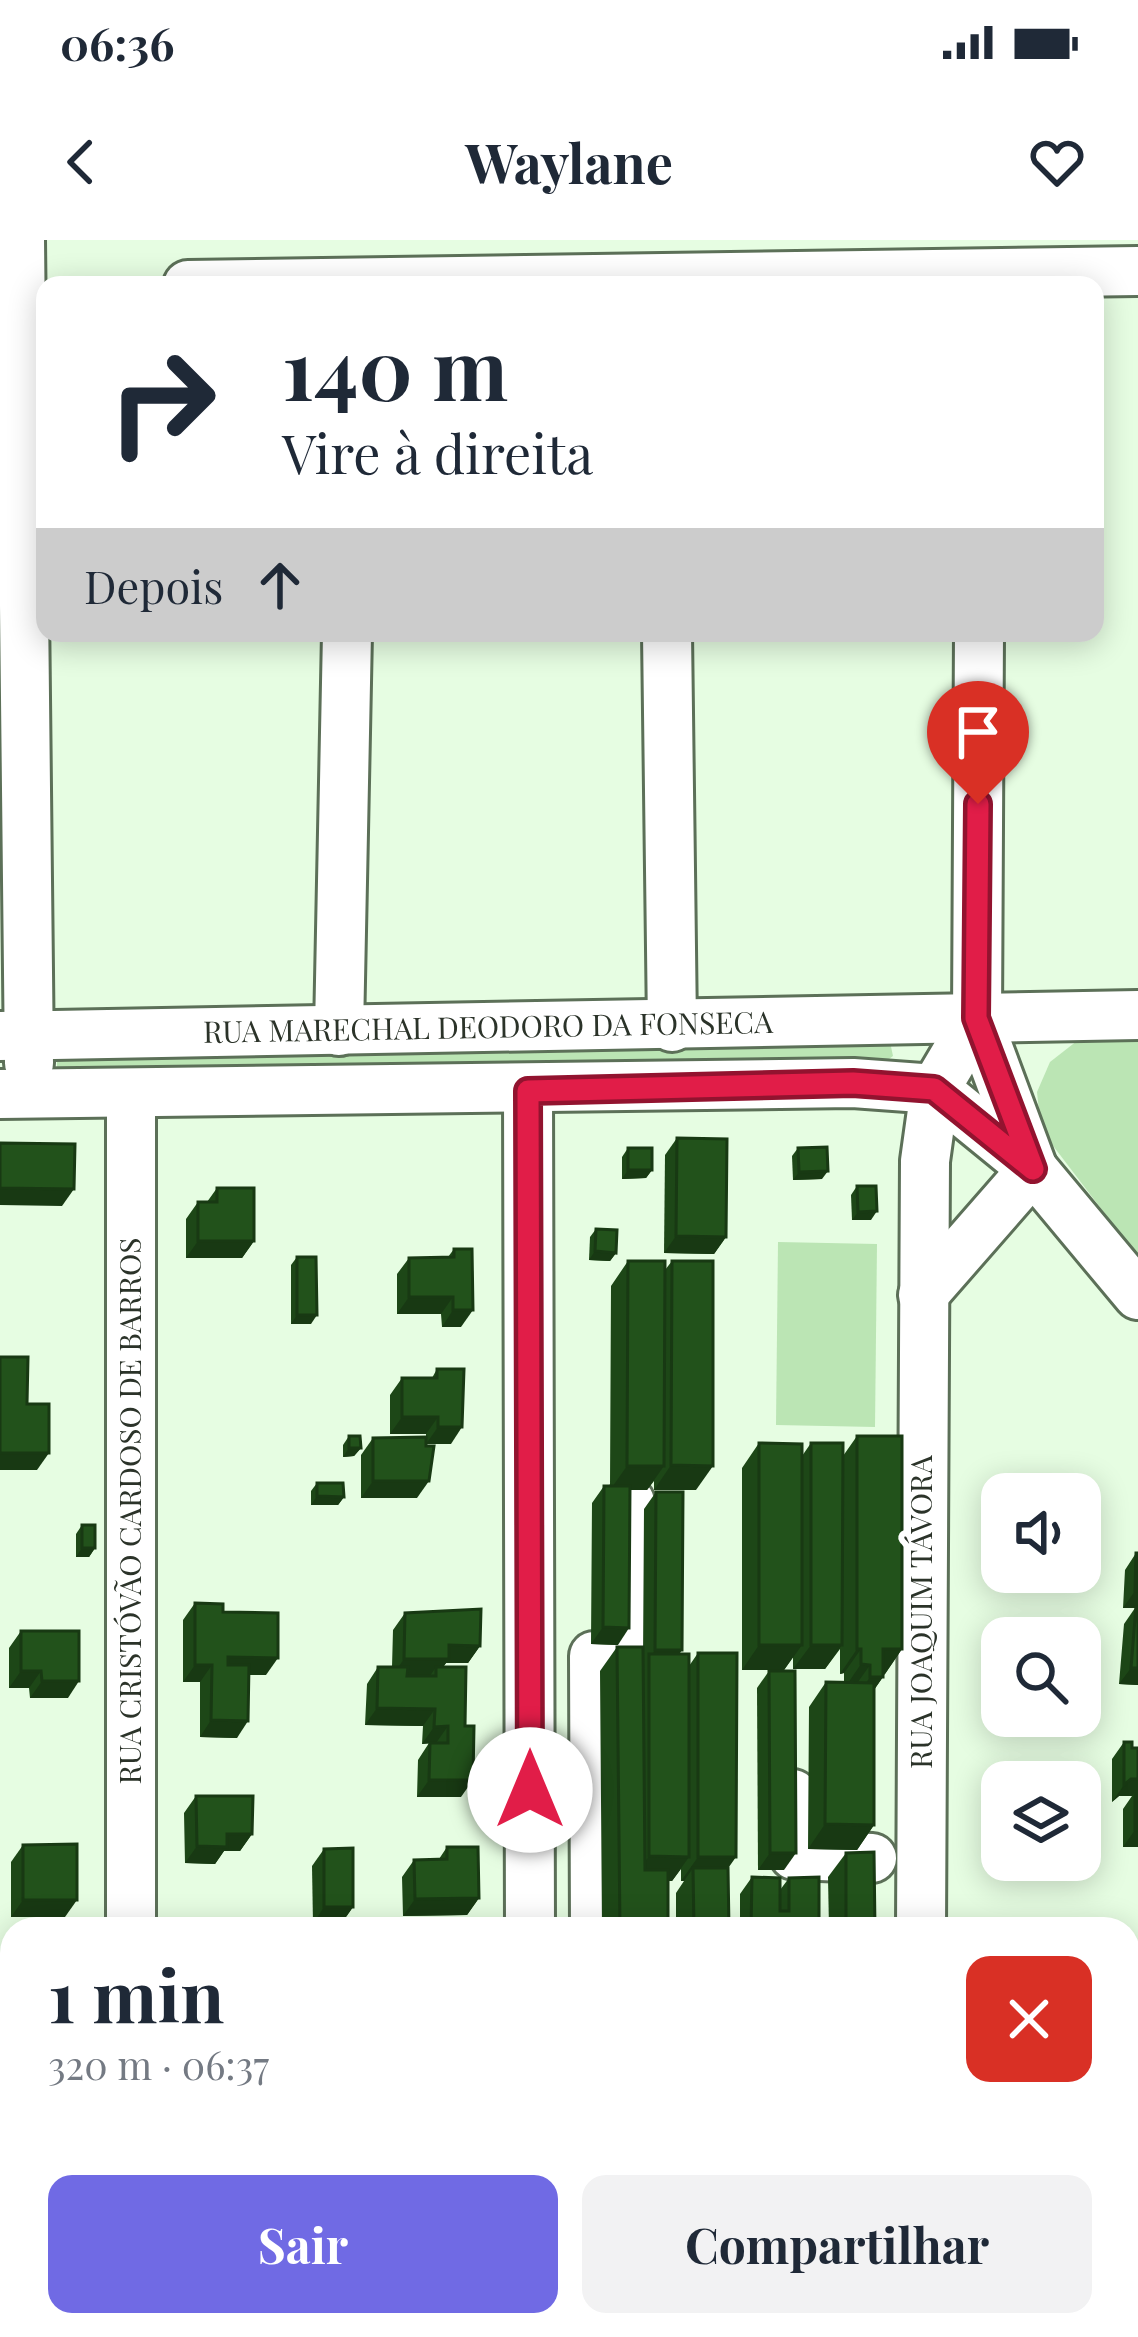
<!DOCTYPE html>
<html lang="pt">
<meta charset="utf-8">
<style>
body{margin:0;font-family:"Playfair Display",serif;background:#f2f2f3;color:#1f2937;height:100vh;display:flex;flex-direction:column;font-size:45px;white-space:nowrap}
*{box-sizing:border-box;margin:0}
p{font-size:39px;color:#747a83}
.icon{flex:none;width:66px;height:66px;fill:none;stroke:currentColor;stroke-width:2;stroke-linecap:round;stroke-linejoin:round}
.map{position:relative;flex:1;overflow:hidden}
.sheet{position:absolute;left:0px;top:1677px;width:1140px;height:420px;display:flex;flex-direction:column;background:#fff;border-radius:36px 36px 0 0;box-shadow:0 6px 30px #0003}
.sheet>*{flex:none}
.top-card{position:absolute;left:36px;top:36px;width:1068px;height:366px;border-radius:24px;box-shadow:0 6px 30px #0003;background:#fff;color:#1f2937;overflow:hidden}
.tools{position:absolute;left:981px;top:1233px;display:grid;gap:24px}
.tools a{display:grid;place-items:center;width:120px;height:120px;border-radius:24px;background:#fff;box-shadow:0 6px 30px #0003;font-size:60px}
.pin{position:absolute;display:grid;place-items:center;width:102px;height:102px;color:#fff;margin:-123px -51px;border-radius:50% 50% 50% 0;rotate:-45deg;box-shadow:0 0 12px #0007}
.pin .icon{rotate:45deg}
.me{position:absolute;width:132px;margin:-66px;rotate:0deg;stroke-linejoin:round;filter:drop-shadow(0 0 9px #0008)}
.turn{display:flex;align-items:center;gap:42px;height:252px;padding:0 48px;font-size:54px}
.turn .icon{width:156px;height:156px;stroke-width:2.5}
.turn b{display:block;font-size:84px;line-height:102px}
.then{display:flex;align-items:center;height:114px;padding:0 48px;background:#0003;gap:24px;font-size:45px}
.round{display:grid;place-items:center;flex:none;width:126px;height:126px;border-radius:24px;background:#f2f2f3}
.overview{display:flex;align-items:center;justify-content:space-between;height:204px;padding:0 48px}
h1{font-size:72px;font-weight:700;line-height:90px}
.action{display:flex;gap:24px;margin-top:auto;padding:24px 48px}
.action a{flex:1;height:138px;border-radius:24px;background:#706ae4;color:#fff;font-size:48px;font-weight:700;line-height:138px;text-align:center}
.action a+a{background:#f2f2f3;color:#1f2937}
.status{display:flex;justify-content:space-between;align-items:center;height:84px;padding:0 60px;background:#fff;direction:ltr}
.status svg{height:33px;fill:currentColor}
header{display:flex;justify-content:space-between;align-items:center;height:156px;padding:0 48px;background:#fff;font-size:54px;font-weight:700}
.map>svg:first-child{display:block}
.green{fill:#bbe5b4}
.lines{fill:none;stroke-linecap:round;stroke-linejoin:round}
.minor-casing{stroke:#5c7058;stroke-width:54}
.minor{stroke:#fff;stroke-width:48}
.wall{fill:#1d4717}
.shaded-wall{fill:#183913}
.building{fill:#22521b;stroke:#183913;stroke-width:3}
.route-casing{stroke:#92132f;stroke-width:30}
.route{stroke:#e11d48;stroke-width:21}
.labels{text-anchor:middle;stroke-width:12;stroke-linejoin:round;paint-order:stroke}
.street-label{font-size:30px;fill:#2b3329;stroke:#fff}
</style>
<div class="status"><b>06:36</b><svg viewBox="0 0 49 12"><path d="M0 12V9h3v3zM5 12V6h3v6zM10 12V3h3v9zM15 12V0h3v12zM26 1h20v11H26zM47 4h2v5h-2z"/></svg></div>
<header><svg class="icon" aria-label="back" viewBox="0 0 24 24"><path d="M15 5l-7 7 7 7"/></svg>Waylane<svg class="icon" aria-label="heart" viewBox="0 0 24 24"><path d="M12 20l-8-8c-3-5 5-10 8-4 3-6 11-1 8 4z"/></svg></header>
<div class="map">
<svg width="1138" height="2097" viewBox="0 0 1138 2097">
<rect width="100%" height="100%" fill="#e6fde2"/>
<g class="green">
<polygon points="1138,790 1138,1017 1041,890 1037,852 1050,822 1082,797"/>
<polygon points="890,802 893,816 881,825 57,830 57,818"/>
<polygon points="778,1002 877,1004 875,1187 776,1185"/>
</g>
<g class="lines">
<defs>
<g id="minor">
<polyline points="20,0 29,823"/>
<polyline points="188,45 1138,31"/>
<polyline points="667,393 672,787"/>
<polyline points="979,393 977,778 1033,929"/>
<polyline points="339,791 347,393"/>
<polyline points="0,796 1138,775"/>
<polyline points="528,851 530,1689"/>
<polyline points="0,854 853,843 935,849 1033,929 1138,1055"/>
<polyline points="923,1055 1033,929"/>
<polyline points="793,1554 794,1615 872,1618"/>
<polyline points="131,1689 131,853"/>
<polyline points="595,1689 594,1416 630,1416 630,1262"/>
<polyline points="921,1689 925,921 935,849 977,778"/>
<polyline points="0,1990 12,1990"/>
<polyline points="133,2085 134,2097"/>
<polyline points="531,2085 531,2097"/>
<polyline points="919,2097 919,2085"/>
</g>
</defs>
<use href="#minor" class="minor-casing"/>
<use href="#minor" class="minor"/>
</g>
<g class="wall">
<polygon points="677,898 726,997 714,1014 664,1013 665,915"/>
<polygon points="628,908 652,930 646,938 622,939 622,917"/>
<polygon points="798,908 822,939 793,940 792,916"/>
<polygon points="857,946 871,980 852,980 851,955"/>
<polygon points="217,948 254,1001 242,1018 186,1018 186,979 198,962 207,962"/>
<polygon points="596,989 616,1013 610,1021 589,1020 590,997"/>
<polygon points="454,1009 461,1087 442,1087 441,1074 397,1074 397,1034 409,1018 448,1017"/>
<polygon points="297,1017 311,1084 291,1084 291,1025"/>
<polygon points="628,1021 665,1030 672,1021 696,1250 654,1250 654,1241 647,1250 630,1250 618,1405 591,1404 592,1263 604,1246 610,1246 611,1046"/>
<polygon points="437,1129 451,1204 426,1204 426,1194 390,1194 390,1155 402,1138 432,1138"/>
<polygon points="349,1196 361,1208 354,1216 343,1217 343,1205"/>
<polygon points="857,1196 902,1409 874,1450 874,1585 857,1610 808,1609 809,1467 826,1442 844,1443 844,1433 840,1434 840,1409 825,1429 793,1429 793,1417 784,1430 742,1430 742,1228 759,1203 802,1216 811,1203 843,1216"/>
<polygon points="373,1198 417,1258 361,1258 361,1215"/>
<polygon points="317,1243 344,1257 338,1265 311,1265 311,1251"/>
<polygon points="656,1252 680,1414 689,1426 698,1413 728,1628 729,1689 676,1689 676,1653 684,1641 681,1641 681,1629 672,1641 668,1641 668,1689 602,1689 600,1431 617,1407 643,1422 644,1269"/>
<polygon points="82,1285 95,1308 89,1317 76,1317 76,1294"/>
<polygon points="1136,1313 1138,1445 1119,1444 1124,1384 1135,1368 1123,1368 1125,1330"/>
<polygon points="195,1363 223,1372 266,1435 249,1435 237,1498 200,1497 200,1442 183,1442 183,1380"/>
<polygon points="405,1373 480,1406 468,1423 446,1423 443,1427 461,1557 417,1557 418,1520 429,1503 422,1504 423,1486 365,1485 367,1444 378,1427 392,1427 393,1390"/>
<polygon points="21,1391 68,1458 30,1458 29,1448 9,1448 9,1408"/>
<polygon points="769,1431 784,1630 758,1630 757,1448"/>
<polygon points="1124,1502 1132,1502 1138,1607 1123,1607 1123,1569 1132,1556 1119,1556 1112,1562 1112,1519"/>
<polygon points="196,1556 252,1594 240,1611 224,1611 215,1624 185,1623 184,1573"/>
<polygon points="23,1605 65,1677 11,1677 11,1622"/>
<polygon points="447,1607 479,1658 467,1675 403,1676 402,1637 414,1620 439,1619"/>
<polygon points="324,1609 353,1667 341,1684 313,1684 312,1626"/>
<polygon points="846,1613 875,1689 829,1689 828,1637"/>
<polygon points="752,1637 780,1650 789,1638 819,1689 740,1689 740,1654"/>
<polygon points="732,2085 821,2085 823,2097 729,2097 728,2091"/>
</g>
<g class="shaded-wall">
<polygon points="628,930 652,930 646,938 622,939"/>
<polygon points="828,931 822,939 793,940 799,932"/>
<polygon points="0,948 74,949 62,966 0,965"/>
<polygon points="877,971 871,980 852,980 858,972"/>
<polygon points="676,996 726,997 714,1014 664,1013"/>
<polygon points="198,1001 254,1001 242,1018 186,1018"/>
<polygon points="595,1011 616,1013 610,1021 589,1020"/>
<polygon points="409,1057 453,1057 441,1074 397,1074"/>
<polygon points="453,1070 473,1070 461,1087 442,1087"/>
<polygon points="297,1075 317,1075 311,1084 291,1084"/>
<polygon points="402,1177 438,1177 426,1194 390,1194"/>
<polygon points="438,1187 462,1187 451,1204 426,1204"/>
<polygon points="349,1208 361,1208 354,1216 343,1217"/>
<polygon points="0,1213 49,1213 37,1230 0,1230"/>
<polygon points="671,1225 713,1226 696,1250 654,1250"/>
<polygon points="627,1226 664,1226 647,1250 610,1250"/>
<polygon points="373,1241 429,1241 417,1258 361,1258"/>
<polygon points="317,1256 344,1257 338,1265 311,1265"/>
<polygon points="82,1308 95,1308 89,1317 76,1317"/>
<polygon points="1135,1351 1138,1351 1138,1368 1123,1368"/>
<polygon points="603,1387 629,1388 618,1405 591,1404"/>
<polygon points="449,1405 480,1406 468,1423 446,1423 437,1436 436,1427 430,1436 392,1436 404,1419"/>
<polygon points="759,1405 802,1405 784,1430 742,1430"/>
<polygon points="811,1405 842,1405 825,1429 793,1429"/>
<polygon points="857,1409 861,1409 844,1433 840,1434"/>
<polygon points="883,1409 902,1409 885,1434 870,1434"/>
<polygon points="655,1410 682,1410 671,1427 649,1419"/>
<polygon points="228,1417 278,1418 266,1435 216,1434"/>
<polygon points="861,1424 870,1425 853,1449 844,1449"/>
<polygon points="195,1425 212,1425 200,1442 183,1442"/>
<polygon points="1131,1428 1138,1428 1138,1445 1119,1444"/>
<polygon points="21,1431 41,1431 29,1448 9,1448"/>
<polygon points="870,1437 883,1437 866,1461 853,1462"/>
<polygon points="42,1441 79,1441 68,1458 30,1458"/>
<polygon points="377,1468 435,1469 423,1486 365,1485"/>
<polygon points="211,1480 248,1481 237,1498 200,1497"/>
<polygon points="448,1486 436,1503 422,1504 434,1487"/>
<polygon points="1131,1539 1138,1539 1138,1556 1135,1552 1132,1556 1119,1556 1112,1562 1124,1545"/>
<polygon points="429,1540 473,1540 461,1557 417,1557"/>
<polygon points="825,1584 874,1585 857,1610 808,1609"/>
<polygon points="1135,1590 1138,1590 1138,1607 1123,1607"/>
<polygon points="227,1594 252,1594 240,1611 224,1611 215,1624 185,1623 197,1606"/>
<polygon points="770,1613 796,1613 784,1630 758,1630"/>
<polygon points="649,1616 689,1617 672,1641 631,1641"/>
<polygon points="698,1617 736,1617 719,1641 693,1628 684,1641 681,1641"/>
<polygon points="479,1658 467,1675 403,1676 415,1659"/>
<polygon points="23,1660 77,1660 65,1677 11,1677"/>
<polygon points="324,1667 353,1667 341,1684 313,1684"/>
<polygon points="0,2088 25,2088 19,2097 11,2094 8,2097 0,2097"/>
</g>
<g class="building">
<polygon points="677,898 727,899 726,997 676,996"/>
<polygon points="0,903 75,904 74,949 0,948"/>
<polygon points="827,907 828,931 799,932 798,908"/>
<rect x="628" y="908" width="24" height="22"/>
<polygon points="857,946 876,946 877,971 858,972"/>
<polygon points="217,948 254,948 254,1001 198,1001 198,962 217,962"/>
<polygon points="596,989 617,990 616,1013 595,1011"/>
<polygon points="454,1009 472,1009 473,1070 453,1070 453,1057 409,1057 409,1018 454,1017"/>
<polygon points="297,1017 316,1017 317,1075 297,1075"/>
<polygon points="628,1021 665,1021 664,1226 627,1226"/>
<polygon points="672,1021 713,1021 713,1226 671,1225"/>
<polygon points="0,1117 28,1117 27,1164 49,1164 49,1213 0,1213"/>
<polygon points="437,1129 464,1129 462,1187 438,1187 438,1177 402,1177 402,1138 437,1138"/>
<polygon points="349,1196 360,1196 361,1208 349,1208"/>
<polygon points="857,1196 902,1196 902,1409 883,1409 883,1437 870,1437 870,1425 861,1424 861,1409 857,1409"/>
<polygon points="426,1197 426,1206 434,1206 429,1241 373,1241 373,1198"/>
<polygon points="759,1203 802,1204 802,1405 759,1405"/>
<polygon points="811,1203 843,1203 842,1405 811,1405"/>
<polygon points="317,1243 343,1243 344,1257 317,1256"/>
<polygon points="604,1246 630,1246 629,1388 603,1387"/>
<polygon points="656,1252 683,1252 682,1410 655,1410"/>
<rect x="82" y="1285" width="13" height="23"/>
<polygon points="1136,1313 1138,1313 1138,1351 1135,1351"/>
<polygon points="195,1363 223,1364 223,1372 278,1373 278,1418 228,1417 228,1425 249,1425 248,1481 211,1480 212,1425 195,1425"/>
<polygon points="1136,1367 1138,1367 1138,1428 1131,1428"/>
<polygon points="481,1369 480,1406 449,1405 449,1419 404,1419 405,1373"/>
<polygon points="21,1391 79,1391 79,1441 42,1441 41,1431 21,1431"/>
<polygon points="617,1407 643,1407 645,1630 668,1630 668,1689 620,1689"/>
<polygon points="698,1413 737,1413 736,1617 698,1617"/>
<polygon points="649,1414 689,1414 689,1617 649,1616"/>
<polygon points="378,1427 408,1427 407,1436 436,1436 436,1427 466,1427 465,1486 474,1486 473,1540 429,1540 430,1503 448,1503 448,1486 434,1487 435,1469 377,1468"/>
<polygon points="769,1431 795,1431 796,1613 770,1613"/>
<polygon points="826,1442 874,1443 874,1585 825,1584"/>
<polygon points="1124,1502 1132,1502 1132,1508 1138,1508 1138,1539 1131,1539 1124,1545"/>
<rect x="1135" y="1552" width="3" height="38"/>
<polygon points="196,1556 253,1556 252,1594 227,1594 227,1607 197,1606"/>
<polygon points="77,1604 77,1660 23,1660 23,1605"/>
<polygon points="447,1607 478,1607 479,1658 415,1659 414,1620 447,1619"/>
<polygon points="353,1608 353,1667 324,1667 324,1609"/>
<polygon points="874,1612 875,1689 846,1689 846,1613"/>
<polygon points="693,1628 728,1628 729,1689 694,1689"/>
<polygon points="752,1637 780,1638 780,1671 789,1671 789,1638 819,1637 819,1689 790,1689 790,1686 780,1686 780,1689 751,1689"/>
<polygon points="0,2044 12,2044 12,2085 25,2085 25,2088 0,2088"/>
<polygon points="741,2085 821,2085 823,2097 742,2097"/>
<polygon points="80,2093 80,2097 11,2097 11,2094"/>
</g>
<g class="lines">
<defs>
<polyline id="route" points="530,1550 528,851 853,843 934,849 1033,929 976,778 978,564"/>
</defs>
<use href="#route" class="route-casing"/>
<use href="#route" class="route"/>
</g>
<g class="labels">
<g class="street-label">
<text transform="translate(488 788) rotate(-1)" y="10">RUA MARECHAL DEODORO DA FONSECA</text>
<text transform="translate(131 1271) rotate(-90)" y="10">RUA CRISTÓVÃO CARDOSO DE BARROS</text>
<text transform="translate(922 1372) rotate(-90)" y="10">RUA JOAQUIM TÁVORA</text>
</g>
</g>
</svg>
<div class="tools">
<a><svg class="icon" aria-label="sound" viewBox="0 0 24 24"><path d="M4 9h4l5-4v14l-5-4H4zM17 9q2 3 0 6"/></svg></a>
<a><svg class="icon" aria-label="search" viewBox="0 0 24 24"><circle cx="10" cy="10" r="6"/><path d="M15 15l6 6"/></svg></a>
<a><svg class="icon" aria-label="layers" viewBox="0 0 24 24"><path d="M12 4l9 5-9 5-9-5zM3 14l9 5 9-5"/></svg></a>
</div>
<div class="pin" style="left:978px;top:564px;background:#d93025"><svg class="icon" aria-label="arrive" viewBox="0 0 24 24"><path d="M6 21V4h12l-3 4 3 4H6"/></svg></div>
<svg class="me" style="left:530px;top:1550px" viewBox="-20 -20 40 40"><circle r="19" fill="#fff"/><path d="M0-13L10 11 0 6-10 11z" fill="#e11d48"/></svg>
<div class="top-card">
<div class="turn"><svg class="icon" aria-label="right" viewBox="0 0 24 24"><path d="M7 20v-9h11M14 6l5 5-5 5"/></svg><div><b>140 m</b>Vire à direita</div></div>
<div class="then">Depois<svg class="icon" aria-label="ahead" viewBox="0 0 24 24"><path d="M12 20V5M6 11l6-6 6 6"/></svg></div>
</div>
<section class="sheet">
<div class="overview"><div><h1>1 min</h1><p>320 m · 06:37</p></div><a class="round" style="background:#d93025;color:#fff"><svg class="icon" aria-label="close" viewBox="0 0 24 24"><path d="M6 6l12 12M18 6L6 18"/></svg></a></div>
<div class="action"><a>Sair</a><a>Compartilhar</a></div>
</section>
</div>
